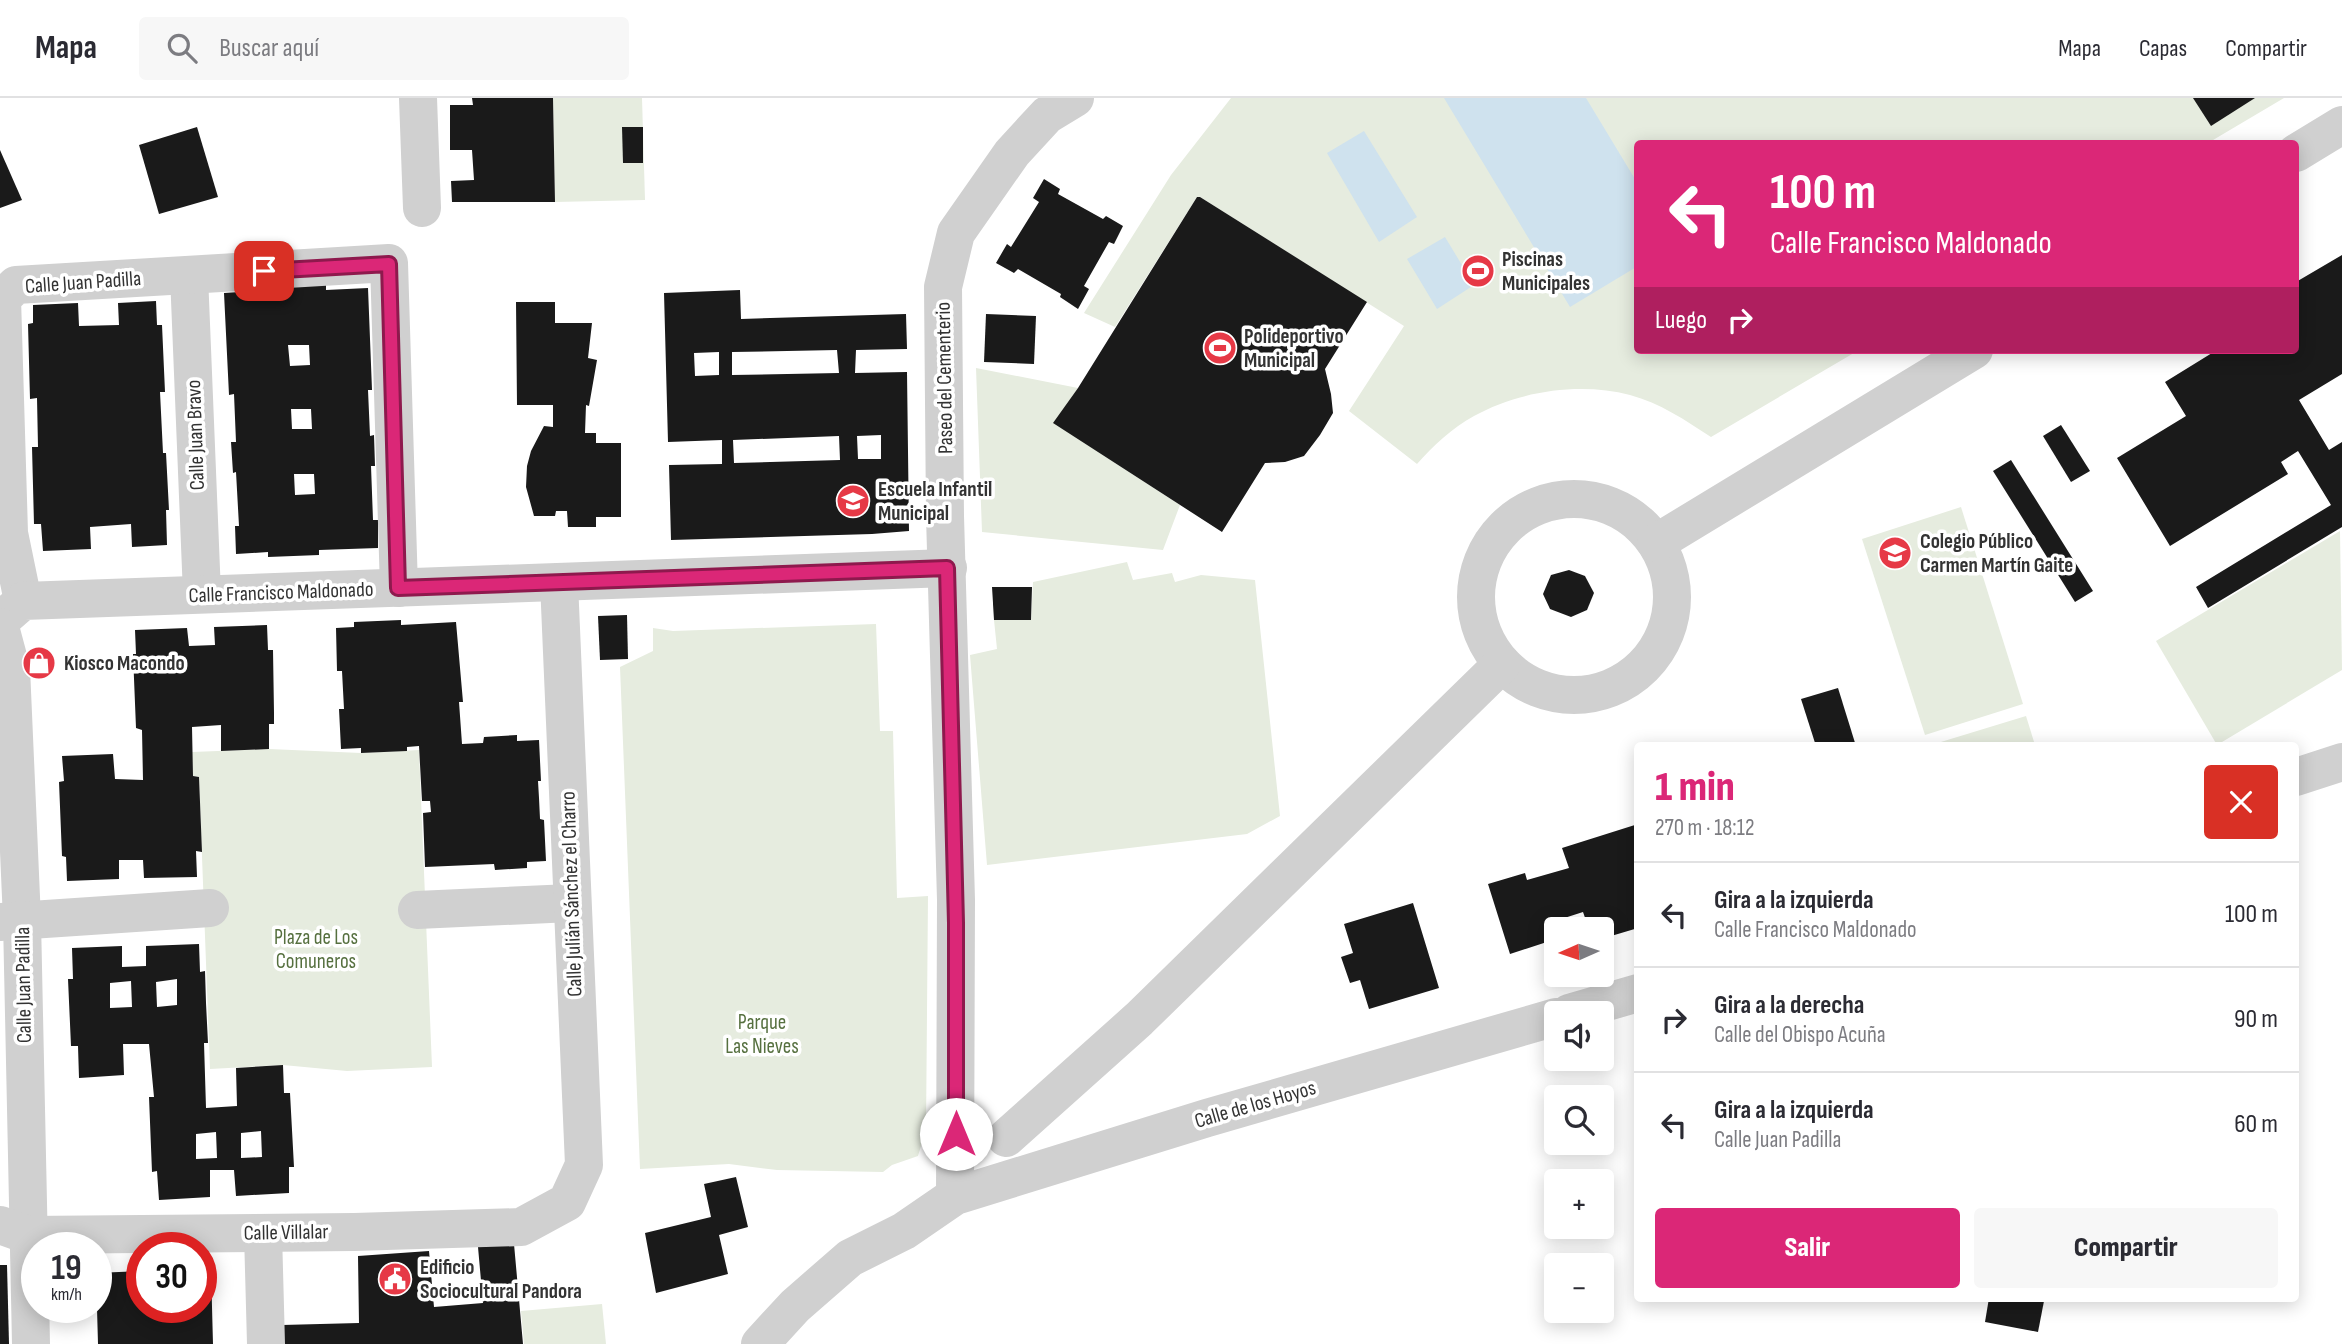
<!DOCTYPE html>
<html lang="es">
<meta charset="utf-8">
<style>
body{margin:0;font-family:"Sofia Sans Condensed",sans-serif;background:#f7f7f7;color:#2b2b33;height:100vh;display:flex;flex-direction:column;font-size:26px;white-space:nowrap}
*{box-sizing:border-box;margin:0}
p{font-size:23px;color:#7c7c81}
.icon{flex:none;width:38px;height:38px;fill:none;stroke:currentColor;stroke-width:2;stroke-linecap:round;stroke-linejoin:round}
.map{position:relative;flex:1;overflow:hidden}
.details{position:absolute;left:1634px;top:644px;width:665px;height:560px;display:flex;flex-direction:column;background:#fff;border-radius:7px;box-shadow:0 4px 18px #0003}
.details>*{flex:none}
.guide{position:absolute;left:1634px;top:42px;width:665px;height:214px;border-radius:7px;box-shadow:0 4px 18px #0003;background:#db2777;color:#fff;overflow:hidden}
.needle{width:46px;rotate:267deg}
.controls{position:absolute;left:1544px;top:819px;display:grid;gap:14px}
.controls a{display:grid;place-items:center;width:70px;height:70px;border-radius:7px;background:#fff;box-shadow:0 4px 18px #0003;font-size:35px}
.speed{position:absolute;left:21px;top:1134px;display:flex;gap:14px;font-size:35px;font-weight:700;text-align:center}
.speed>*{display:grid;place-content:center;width:91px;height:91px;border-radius:50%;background:#fff;box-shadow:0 4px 18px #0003;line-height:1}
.speed small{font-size:18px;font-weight:400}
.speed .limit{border:10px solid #d22;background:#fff;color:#111}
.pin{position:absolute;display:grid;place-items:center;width:60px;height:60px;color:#fff;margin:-30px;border-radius:14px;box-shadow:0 4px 10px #0006}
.me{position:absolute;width:77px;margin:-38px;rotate:0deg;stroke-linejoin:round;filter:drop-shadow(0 0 5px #0008)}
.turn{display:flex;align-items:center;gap:24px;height:147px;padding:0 21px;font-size:32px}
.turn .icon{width:91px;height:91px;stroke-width:2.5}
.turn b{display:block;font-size:49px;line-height:60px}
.then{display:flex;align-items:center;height:66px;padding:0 21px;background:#0003;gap:14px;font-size:26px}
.round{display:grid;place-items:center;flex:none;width:74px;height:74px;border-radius:7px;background:#f7f7f7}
.summary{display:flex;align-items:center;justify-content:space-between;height:119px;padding:0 21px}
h1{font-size:42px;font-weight:800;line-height:52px;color:#db2777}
.primary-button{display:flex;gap:14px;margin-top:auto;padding:14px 21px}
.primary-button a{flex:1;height:80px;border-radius:7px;background:#db2777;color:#fff;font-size:28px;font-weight:800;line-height:80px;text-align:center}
.primary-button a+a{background:#f7f7f7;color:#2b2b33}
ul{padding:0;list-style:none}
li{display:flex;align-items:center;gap:21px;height:105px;padding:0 21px;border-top:2px solid #e1e1e2}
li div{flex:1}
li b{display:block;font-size:26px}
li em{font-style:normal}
header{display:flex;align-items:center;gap:42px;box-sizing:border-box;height:98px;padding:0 35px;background:#fff;border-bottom:2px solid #e1e1e2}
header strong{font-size:33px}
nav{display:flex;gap:38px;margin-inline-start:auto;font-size:24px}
.search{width:490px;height:63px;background:#f7f7f7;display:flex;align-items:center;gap:18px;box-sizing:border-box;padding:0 24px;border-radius:7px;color:#7c7c81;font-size:26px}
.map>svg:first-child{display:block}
.green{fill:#e6ecdf}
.water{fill:#cfe2ee}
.building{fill:#1a1a1a;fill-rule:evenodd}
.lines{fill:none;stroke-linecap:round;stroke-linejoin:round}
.minor{stroke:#d0d0d0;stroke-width:38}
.route-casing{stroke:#8e194d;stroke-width:18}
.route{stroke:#db2777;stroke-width:12}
.labels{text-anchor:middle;stroke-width:7;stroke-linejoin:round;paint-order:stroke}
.poi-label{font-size:21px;font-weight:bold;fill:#333;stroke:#fff;text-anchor:start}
.street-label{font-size:21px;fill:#333;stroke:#fff}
.park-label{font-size:21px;fill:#56703f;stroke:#fff}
</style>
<header>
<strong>Mapa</strong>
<div class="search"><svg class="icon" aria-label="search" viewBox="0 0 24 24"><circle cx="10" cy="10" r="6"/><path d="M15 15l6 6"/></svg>Buscar aquí</div>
<nav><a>Mapa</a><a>Capas</a><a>Compartir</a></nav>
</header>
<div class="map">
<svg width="2342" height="1246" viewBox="0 0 2342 1246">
<rect width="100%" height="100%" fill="#fff"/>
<g class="green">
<polygon points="553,0 642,0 645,102 555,104"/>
<path d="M1231,0H2284L2208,45L1638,46V252H1859L1711,339C1685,322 1660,305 1630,297C1580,284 1519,293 1474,318C1452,330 1433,348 1417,366L1349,313L1404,228L1200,99H1197L1115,229L1084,215L1171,77Z"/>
<polygon points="976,270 1078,290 1054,325 1180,407 1163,452 982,434"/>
<polygon points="1961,409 2023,606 1925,637 1862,441"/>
<polygon points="2340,433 2342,572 2217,647 2156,543"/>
<polygon points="1127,464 1133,482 1172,475 1175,484 1201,477 1255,482 1280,718 1247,736 987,767 970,557 997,551 994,522 1031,522 1033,484"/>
<polygon points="876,526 880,633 893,633 897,800 928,798 926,1031 918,1058 892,1067 883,1074 777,1072 729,1066 640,1071 620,569 653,553 653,530 673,533"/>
<polygon points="2026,618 2035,647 1931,647"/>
<polygon points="269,651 361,655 419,652 432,969 347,973 283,967 210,971 199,679 193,678 192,654"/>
<polygon points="602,1206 606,1246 524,1246 521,1213"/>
</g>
<g class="water">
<polygon points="1444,0 1586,0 1638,86 1638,168 1570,209"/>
<polygon points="1364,33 1417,119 1379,144 1327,55"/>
<polygon points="1445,139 1474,187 1437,211 1407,161"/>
</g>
<g class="building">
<polygon points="472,0 553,0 555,104 452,104 451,83 474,82 472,52 450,52 450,7 473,7"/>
<polygon points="2193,0 2255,0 2211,28"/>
<polygon points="197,29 218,99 159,116 139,47"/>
<polygon points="622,29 643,29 643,65 623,65"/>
<polygon points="0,52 22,102 0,110"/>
<polygon points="1044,81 1060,91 1058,96 1103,121 1106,118 1123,128 1114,146 1109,144 1084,188 1089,191 1078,211 1060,199 1061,196 1018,171 1014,175 996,165 1007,146 1011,149 1039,104 1033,100"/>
<polygon points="1197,99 1200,99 1367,204 1325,271 1331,296 1333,315 1320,337 1304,358 1285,364 1265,365 1222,434 1053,325 1078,290"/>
<polygon points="2342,157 2342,276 2299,302 2329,352 2342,344 2342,429 2208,510 2196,489 2331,407 2298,353 2281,364 2288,376 2170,448 2117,360 2186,318 2165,284 2212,255 2211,252 2296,252 2296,184"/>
<path d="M326,187V192L368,190L372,292H368L370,338L374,337L375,368H371L373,422H378V450L319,452V457L268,459V454L236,456L235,428H239L236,374L233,375L231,344H236L234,296L229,297L224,195L258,193V189ZM288,247H309L310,267L290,268ZM291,311H311L312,331H292ZM294,376H314L315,396L295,397Z"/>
<path d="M740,192L741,221L906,216L907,251L856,252L855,275L907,274L909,433L872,436L671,442L669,367L722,366V342L668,344L664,195ZM837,252L839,275L732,277V254ZM719,254V277L695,278L694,255ZM881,337V361H858L857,338ZM839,338L840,362L734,365L733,342Z"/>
<polygon points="156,203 157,227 162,227 165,294 160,294 163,355 166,355 169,412 166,412 167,447 132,449 131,426 90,429 91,451 43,453 41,426 34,426 32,349 38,349 37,300 30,301 28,226 33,225 33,207 78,205 79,228 119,227 118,205"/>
<polygon points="516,204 555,204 555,225 592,225 588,260 597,262 589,308 586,307 585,335 596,335 596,345 621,345 621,419 596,419 596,429 568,429 567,413 556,413 555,418 534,418 526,389 527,368 531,353 544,328 553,329 553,307 517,307"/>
<polygon points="986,216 1036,218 1034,266 984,264"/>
<polygon points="2061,327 2090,373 2071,384 2043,338"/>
<polygon points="2011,362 2093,493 2075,504 1993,373"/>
<polygon points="1569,472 1585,478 1594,495 1587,512 1571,519 1550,511 1543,496 1551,477"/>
<polygon points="992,489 1032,489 1031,522 994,522"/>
<polygon points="627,517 628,561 600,562 598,518"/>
<polygon points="401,522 401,527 456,524 463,604 459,604 462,646 483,645 484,639 517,637 517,643 539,642 541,683 538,683 539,700 540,721 544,722 546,763 527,764 527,770 495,772 494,766 425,769 423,715 431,714 430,703 422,703 419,648 407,649 407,653 361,655 361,650 341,651 339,611 344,611 342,573 337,573 336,530 354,529 354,524"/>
<polygon points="267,527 268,552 273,552 274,615 274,626 269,626 269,651 221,653 221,627 192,629 193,678 199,679 202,754 196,753 197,779 144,780 143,762 119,762 119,781 67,783 66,759 62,758 59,684 64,683 62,658 113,656 115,681 143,682 142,632 136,630 133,556 136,556 135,532 187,530 189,548 215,547 214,529"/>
<polygon points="46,557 47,572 33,572 31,558"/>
<polygon points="1838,590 1856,648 1816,648 1801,601"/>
<polygon points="1638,726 1638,830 1601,841 1601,831 1589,831 1583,814 1555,823 1558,831 1556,831 1556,841 1510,856 1488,786 1525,775 1527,782 1569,770 1562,750"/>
<polygon points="1413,805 1439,890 1369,911 1360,882 1350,885 1341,859 1353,855 1344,826"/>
<path d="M199,846L200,874L205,873L206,905L208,945H204L206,1010L237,1008L236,970L283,967L284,995H290L294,1069H289V1095L236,1098L234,1072H210V1099L159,1102L157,1073L152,1074L149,999H154L149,946H123L124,977L79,980L78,948H71L68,881H73L72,850L122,848V869L146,868V848ZM177,881V907L157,909L156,884ZM131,883L132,909L110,910V885ZM261,1033L262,1059L241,1060V1035ZM216,1034L217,1060L196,1061V1036Z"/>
<polygon points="736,1079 748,1129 719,1137 728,1176 656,1195 645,1135 711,1119 704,1086"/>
<polygon points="514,1146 523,1246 283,1246 282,1227 359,1225 358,1158 429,1153 434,1209 483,1205 478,1149"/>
<polygon points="0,1167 7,1167 9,1246 0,1246"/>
<polygon points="201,1171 211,1171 213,1246 98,1246 96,1175 142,1173 142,1209 201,1209"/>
<polygon points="1989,1200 2030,1200 2044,1203 2038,1234 1985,1224"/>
</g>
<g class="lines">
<g class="minor">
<polyline points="418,0 422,110"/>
<polyline points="2296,55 2342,27"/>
<polyline points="189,177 202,496"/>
<circle cx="1574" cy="499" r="98"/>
<polyline points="1656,445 1974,252"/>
<polyline points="23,503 9,435 2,200 16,187 389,165 399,490"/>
<polyline points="0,523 23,503 948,470"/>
<polyline points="0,529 11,570 22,822 31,1246"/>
<polyline points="2296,679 2342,664"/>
<polyline points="417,812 571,805"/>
<polyline points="0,824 210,810"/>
<polyline points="1569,915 1638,895"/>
<polyline points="1006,1040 1139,921 1502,566"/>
<polyline points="955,1098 956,802 945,418 943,189 956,135 1012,55 1047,17 1075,0"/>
<polyline points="0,1127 28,1137 354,1134 521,1129 567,1104 584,1067 559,484"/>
<polyline points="263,1135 266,1246"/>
<polyline points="760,1246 795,1208 850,1160 904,1133 955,1098 1207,1020 1556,919"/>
</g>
</g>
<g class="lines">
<defs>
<polyline id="route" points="264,173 389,166 398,490 947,470 956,825 956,1036"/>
</defs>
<use href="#route" class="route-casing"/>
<use href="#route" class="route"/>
</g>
<defs>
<symbol id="stadium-disc" viewBox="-11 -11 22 22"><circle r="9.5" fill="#e63946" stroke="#fff"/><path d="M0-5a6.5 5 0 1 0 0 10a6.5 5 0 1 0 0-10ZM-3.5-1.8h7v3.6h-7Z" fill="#fff"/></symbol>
<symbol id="school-disc" viewBox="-11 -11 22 22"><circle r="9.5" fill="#e63946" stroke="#fff"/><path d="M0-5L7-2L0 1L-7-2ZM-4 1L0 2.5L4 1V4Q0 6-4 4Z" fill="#fff"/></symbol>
<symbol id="shop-disc" viewBox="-11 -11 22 22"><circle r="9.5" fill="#e63946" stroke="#fff"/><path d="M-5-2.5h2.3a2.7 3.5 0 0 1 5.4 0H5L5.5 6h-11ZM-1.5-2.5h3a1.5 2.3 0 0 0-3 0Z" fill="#fff"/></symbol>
<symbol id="civic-disc" viewBox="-11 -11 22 22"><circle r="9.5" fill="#e63946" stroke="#fff"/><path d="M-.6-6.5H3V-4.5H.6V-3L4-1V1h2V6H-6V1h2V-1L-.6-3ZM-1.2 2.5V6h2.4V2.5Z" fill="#fff"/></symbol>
</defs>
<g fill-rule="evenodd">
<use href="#stadium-disc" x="1459" y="154" width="38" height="38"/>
<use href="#stadium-disc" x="1201" y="231" width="38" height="38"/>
<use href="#school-disc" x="834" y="384" width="38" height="38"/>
<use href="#school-disc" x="1876" y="436" width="38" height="38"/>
<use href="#shop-disc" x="20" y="546" width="38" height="38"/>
<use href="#civic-disc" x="376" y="1162" width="38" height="38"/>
</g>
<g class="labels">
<g class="poi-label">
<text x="1502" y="168">Piscinas<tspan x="1502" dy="24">Municipales</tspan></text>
<text x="1244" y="245">Polideportivo<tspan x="1244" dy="24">Municipal</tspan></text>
<text x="878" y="398">Escuela Infantil<tspan x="878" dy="24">Municipal</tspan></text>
<text x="1920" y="450">Colegio Público<tspan x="1920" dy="24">Carmen Martín Gaite</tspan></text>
<text x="64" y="572">Kiosco Macondo</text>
<text x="420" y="1176">Edificio<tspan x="420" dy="24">Sociocultural Pandora</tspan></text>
</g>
<g class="street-label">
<text transform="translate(83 184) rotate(-4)" y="7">Calle Juan Padilla</text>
<text transform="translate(944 280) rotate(-91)" y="7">Paseo del Cementerio</text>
<text transform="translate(195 337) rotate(-92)" y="7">Calle Juan Bravo</text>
<text transform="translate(281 494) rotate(-2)" y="7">Calle Francisco Maldonado</text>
<text transform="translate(571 796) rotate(-92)" y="7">Calle Julián Sánchez el Charro</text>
<text transform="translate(23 887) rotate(-91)" y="7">Calle Juan Padilla</text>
<text transform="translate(1255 1006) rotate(-16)" y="7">Calle de los Hoyos</text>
<text transform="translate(286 1134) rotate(-1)" y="7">Calle Villalar</text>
</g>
<g class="park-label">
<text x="316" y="846">Plaza de Los<tspan x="316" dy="24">Comuneros</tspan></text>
<text x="762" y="931">Parque<tspan x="762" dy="24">Las Nieves</tspan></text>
</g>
</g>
</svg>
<div class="controls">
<a><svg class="needle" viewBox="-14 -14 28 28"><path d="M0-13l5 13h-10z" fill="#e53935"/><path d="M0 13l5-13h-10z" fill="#7c7c81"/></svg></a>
<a><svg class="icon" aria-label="sound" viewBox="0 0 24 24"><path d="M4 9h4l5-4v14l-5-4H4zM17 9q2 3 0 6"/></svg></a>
<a><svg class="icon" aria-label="search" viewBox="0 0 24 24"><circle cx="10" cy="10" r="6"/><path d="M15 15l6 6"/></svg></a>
<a>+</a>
<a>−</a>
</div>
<div class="speed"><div>19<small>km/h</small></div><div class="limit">30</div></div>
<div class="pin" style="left:264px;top:173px;background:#d93025"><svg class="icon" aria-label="arrive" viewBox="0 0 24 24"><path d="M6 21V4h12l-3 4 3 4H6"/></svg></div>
<svg class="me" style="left:956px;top:1036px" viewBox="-20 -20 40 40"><circle r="19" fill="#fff"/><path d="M0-13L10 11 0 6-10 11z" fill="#db2777"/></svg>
<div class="guide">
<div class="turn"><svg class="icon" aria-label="left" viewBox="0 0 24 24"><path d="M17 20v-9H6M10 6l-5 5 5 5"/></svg><div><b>100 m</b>Calle Francisco Maldonado</div></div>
<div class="then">Luego<svg class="icon" aria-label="right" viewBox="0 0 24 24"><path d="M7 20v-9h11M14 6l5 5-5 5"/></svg></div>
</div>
<section class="details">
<div class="summary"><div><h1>1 min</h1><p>270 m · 18:12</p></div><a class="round" style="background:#d93025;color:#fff"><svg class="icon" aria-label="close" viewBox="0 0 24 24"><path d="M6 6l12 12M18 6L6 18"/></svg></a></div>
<ul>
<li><svg class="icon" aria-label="left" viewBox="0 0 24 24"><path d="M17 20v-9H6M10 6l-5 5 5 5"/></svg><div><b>Gira a la izquierda</b><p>Calle Francisco Maldonado</p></div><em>100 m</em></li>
<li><svg class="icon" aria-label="right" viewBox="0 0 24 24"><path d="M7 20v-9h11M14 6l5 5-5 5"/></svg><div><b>Gira a la derecha</b><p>Calle del Obispo Acuña</p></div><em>90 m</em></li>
<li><svg class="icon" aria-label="left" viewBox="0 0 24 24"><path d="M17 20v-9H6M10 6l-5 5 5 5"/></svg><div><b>Gira a la izquierda</b><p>Calle Juan Padilla</p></div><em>60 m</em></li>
</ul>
<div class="primary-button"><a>Salir</a><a>Compartir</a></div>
</section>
</div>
